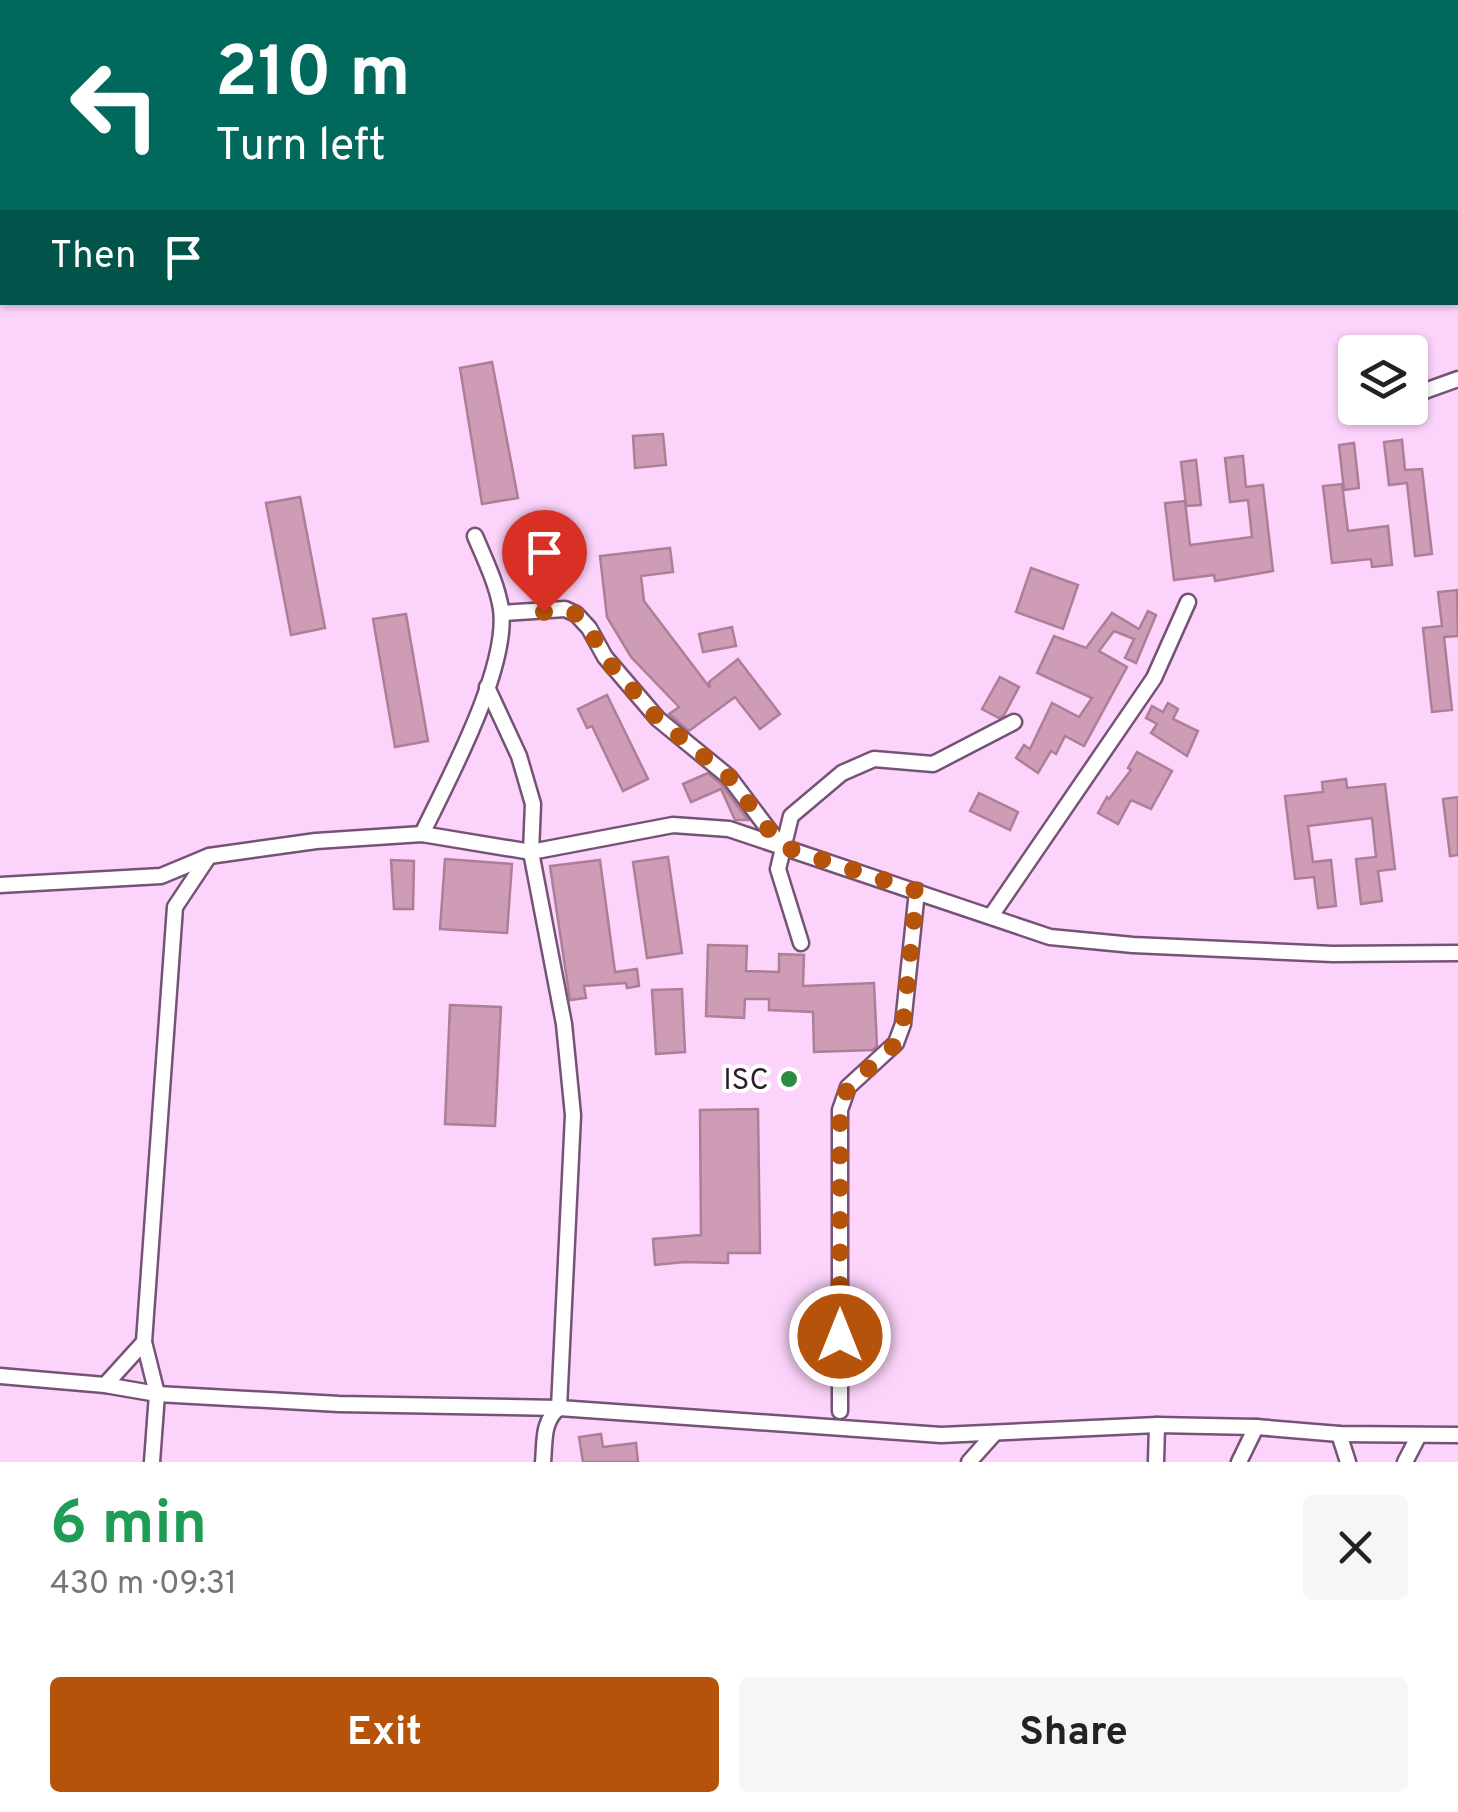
<!DOCTYPE html>
<meta charset="utf-8">
<style>
body{margin:0;font-family:Overpass,sans-serif;background:#f6f6f6;color:#222;height:100vh;display:flex;flex-direction:column;font-size:38px;white-space:nowrap}
*{box-sizing:border-box;margin:0}
p{font-size:32px;color:#767676}
.icon{flex:none;width:55px;height:55px;fill:none;stroke:currentColor;stroke-width:2;stroke-linecap:round;stroke-linejoin:round}
.map{position:relative;height:1462px;overflow:hidden}
.drawer{display:flex;flex-direction:column;background:#fff;flex:1}
.drawer>*{flex:none}
.banner{position:absolute;left:0px;top:0px;width:1460px;height:305px;box-shadow:0 2px 8px #0004;background:#00695c;color:#fff;overflow:hidden}
.buttons{position:absolute;left:1338px;top:335px;display:grid;gap:20px}
.buttons a{display:grid;place-items:center;width:90px;height:90px;border-radius:10px;background:#fff;box-shadow:0 2px 8px #0004;font-size:50px}
.pin{position:absolute;display:grid;place-items:center;width:85px;height:85px;color:#fff;margin:-102px -42px;border-radius:50% 50% 50% 0;rotate:-45deg;box-shadow:0 0 10px #0007}
.pin .icon{rotate:45deg}
.me{position:absolute;width:110px;margin:-55px;rotate:0deg;stroke-linejoin:round;filter:drop-shadow(0 0 8px #0008)}
.turn{display:flex;align-items:center;gap:35px;height:210px;padding:0 50px;font-size:45px}
.turn .icon{width:130px;height:130px;stroke-width:2.5}
.turn b{display:block;font-size:70px;line-height:85px}
.then{display:flex;align-items:center;height:95px;padding:0 50px;background:#0003;gap:20px;font-size:38px}
.round{display:grid;place-items:center;flex:none;width:105px;height:105px;border-radius:10px;background:#f6f6f6}
.headline{display:flex;align-items:center;justify-content:space-between;height:170px;padding:0 50px}
h1{font-size:60px;font-weight:700;line-height:75px;color:#1e9e55}
.button{display:flex;gap:20px;margin-top:auto;padding:20px 50px}
.button a{flex:1;height:115px;border-radius:10px;background:#b45309;color:#fff;font-size:40px;font-weight:700;line-height:115px;text-align:center}
.button a+a{background:#f6f6f6;color:#222}
.map>svg:first-child{display:block}
.building{fill:#ce9cb5;stroke:#ad7e96;stroke-width:2.5}
.lines{fill:none;stroke-linecap:round;stroke-linejoin:round}
.street-casing{stroke:#755375;stroke-width:19}
.street{stroke:#fff;stroke-width:14}
.route{stroke:#b45309;stroke-width:18;stroke-dasharray:0 32.4}
.poi-dot{fill:#2b8c40;stroke:#fff;stroke-width:4}
.labels{text-anchor:middle;stroke-width:8;stroke-linejoin:round;paint-order:stroke}
.poi-label{font-size:30px;fill:#2b1d2b;stroke:#fff;text-anchor:end}
</style>
<div class="map">
<svg width="1458" height="1462" viewBox="0 0 1458 1462">
<rect width="100%" height="100%" fill="#fcd4fb"/>
<g class="building">
<polygon points="492,362 518,498 482,504 460,368"/>
<polygon points="663,434 666,465 635,468 633,436"/>
<polygon points="1402,440 1405,470 1422,469 1432,554 1415,556 1407,483 1389,485 1384,442"/>
<polygon points="1354,443 1359,488 1344,490 1339,445"/>
<polygon points="1243,456 1246,487 1263,485 1273,571 1215,581 1214,575 1174,580 1165,503 1185,501 1190,545 1252,537 1248,500 1230,502 1225,458"/>
<polygon points="1196,460 1201,505 1186,506 1181,462"/>
<polygon points="1342,484 1348,531 1388,526 1392,565 1372,567 1371,559 1332,563 1323,486"/>
<polygon points="300,497 325,628 291,635 266,503"/>
<polygon points="670,548 673,572 641,576 644,601 710,688 709,682 738,659 780,714 760,729 735,697 689,731 669,714 679,707 631,657 607,617 600,556"/>
<polygon points="1031,568 1078,585 1063,629 1016,612"/>
<polygon points="1457,590 1458,636 1444,637 1452,710 1432,712 1423,628 1442,626 1438,592"/>
<polygon points="1148,611 1156,615 1136,663 1125,658 1134,639 1114,631 1099,651 1127,667 1084,746 1065,736 1056,754 1051,751 1038,773 1016,758 1024,745 1030,749 1052,703 1079,717 1092,698 1037,673 1054,636 1086,648 1112,613 1139,629"/>
<polygon points="406,614 428,741 395,747 373,619"/>
<polygon points="732,627 736,646 703,652 699,634"/>
<polygon points="1000,677 1019,687 1004,715 999,718 982,709"/>
<polygon points="607,695 648,779 623,791 592,726 587,728 578,709"/>
<polygon points="1168,703 1178,709 1173,719 1198,731 1187,756 1151,733 1157,724 1146,718 1152,706 1163,712"/>
<polygon points="1137,752 1172,771 1151,809 1131,800 1118,824 1098,813 1107,797 1109,799 1131,770 1128,768"/>
<polygon points="708,773 721,784 748,820 735,820 721,789 691,802 683,784"/>
<polygon points="1346,779 1347,788 1385,784 1395,869 1378,871 1382,901 1361,904 1356,859 1376,857 1372,818 1308,826 1313,862 1331,860 1336,906 1318,908 1314,877 1295,879 1285,796 1323,792 1322,782"/>
<polygon points="979,793 1018,812 1010,830 970,811"/>
<polygon points="1458,797 1458,855 1450,856 1443,799"/>
<polygon points="668,857 682,953 647,958 633,862"/>
<polygon points="445,859 512,864 507,933 440,929"/>
<polygon points="391,860 414,861 413,909 394,909"/>
<polygon points="600,860 615,972 637,969 639,986 627,988 626,983 584,986 586,998 570,1000 550,866"/>
<polygon points="708,945 747,946 746,971 779,972 779,954 804,955 803,986 874,983 877,1046 873,1050 814,1052 813,1012 769,1010 769,999 745,999 744,1018 706,1016"/>
<polygon points="682,989 685,1052 656,1054 652,990"/>
<polygon points="450,1005 501,1007 495,1126 445,1124"/>
<polygon points="758,1109 760,1253 728,1253 728,1263 685,1262 655,1265 653,1239 701,1235 700,1110"/>
<polygon points="601,1434 603,1447 636,1443 638,1462 583,1462 579,1437"/>
</g>
<g class="lines">
<defs>
<g id="street">
<polyline points="0,201 2,202"/>
<polyline points="1410,403 1419,393 1458,379"/>
<polyline points="502,613 565,609 576,614 589,628 605,657 658,719 729,777 781,846"/>
<path d="M487,687L519,756L533,804L531,852L564,1024L573,1115L559,1408C542,1421 545,1442 543,1462"/>
<path d="M422,834C448,780 509,668 501,609C497,584 485,560 475,536"/>
<polyline points="0,885 161,876 209,856 316,841 422,834 531,852 673,825 729,829 1050,937 1133,945 1333,954 1458,953"/>
<polyline points="991,916 1154,678 1188,602"/>
<polyline points="801,943 778,869 791,816 842,773 874,759 933,764 1014,722"/>
<polyline points="0,1376 105,1385 157,1394 339,1404 559,1408 941,1435 1157,1425 1256,1427 1339,1434 1458,1435"/>
<polyline points="105,1385 144,1342"/>
<polyline points="840,1411 840,1110 848,1087 896,1043 903,1024 917,891"/>
<polyline points="1339,1434 1348,1462"/>
<polyline points="152,1462 157,1394 144,1342 175,907 209,856"/>
<polyline points="969,1462 994,1434"/>
<polyline points="1156,1462 1157,1425"/>
<polyline points="1239,1462 1256,1427"/>
<polyline points="1405,1462 1419,1435"/>
</g>
</defs>
<use href="#street" class="street-casing"/>
<use href="#street" class="street"/>
</g>
<g class="lines">
<polyline class="route" points="544,612 565,609 576,614 589,628 604,657 658,719 729,777 781,846 917,891 903,1024 896,1044 848,1087 840,1110 840,1336"/>
</g>
<circle class="poi-dot" cx="789" cy="1079" r="10"/>
<g class="labels">
<g class="poi-label">
<text x="769" y="1089">ISC</text>
</g>
</g>
</svg>
<div class="buttons">
<a><svg class="icon" aria-label="layers" viewBox="0 0 24 24"><path d="M12 4l9 5-9 5-9-5zM3 14l9 5 9-5"/></svg></a>
</div>
<div class="pin" style="left:544px;top:612px;background:#d93025"><svg class="icon" aria-label="arrive" viewBox="0 0 24 24"><path d="M6 21V4h12l-3 4 3 4H6"/></svg></div>
<svg class="me" style="left:840px;top:1336px" viewBox="-20 -20 40 40"><circle r="17" fill="#b45309" stroke="#fff" stroke-width="3"/><path d="M0-11L8 9 0 5-8 9z" fill="#fff"/></svg>
<div class="banner">
<div class="turn"><svg class="icon" aria-label="left" viewBox="0 0 24 24"><path d="M17 20v-9H6M10 6l-5 5 5 5"/></svg><div><b>210 m</b>Turn left</div></div>
<div class="then">Then<svg class="icon" aria-label="arrive" viewBox="0 0 24 24"><path d="M6 21V4h12l-3 4 3 4H6"/></svg></div>
</div>
</div>
<section class="drawer">
<div class="headline"><div><h1>6 min</h1><p>430 m · 09:31</p></div><a class="round"><svg class="icon" aria-label="close" viewBox="0 0 24 24"><path d="M6 6l12 12M18 6L6 18"/></svg></a></div>
<div class="button"><a>Exit</a><a>Share</a></div>
</section>
